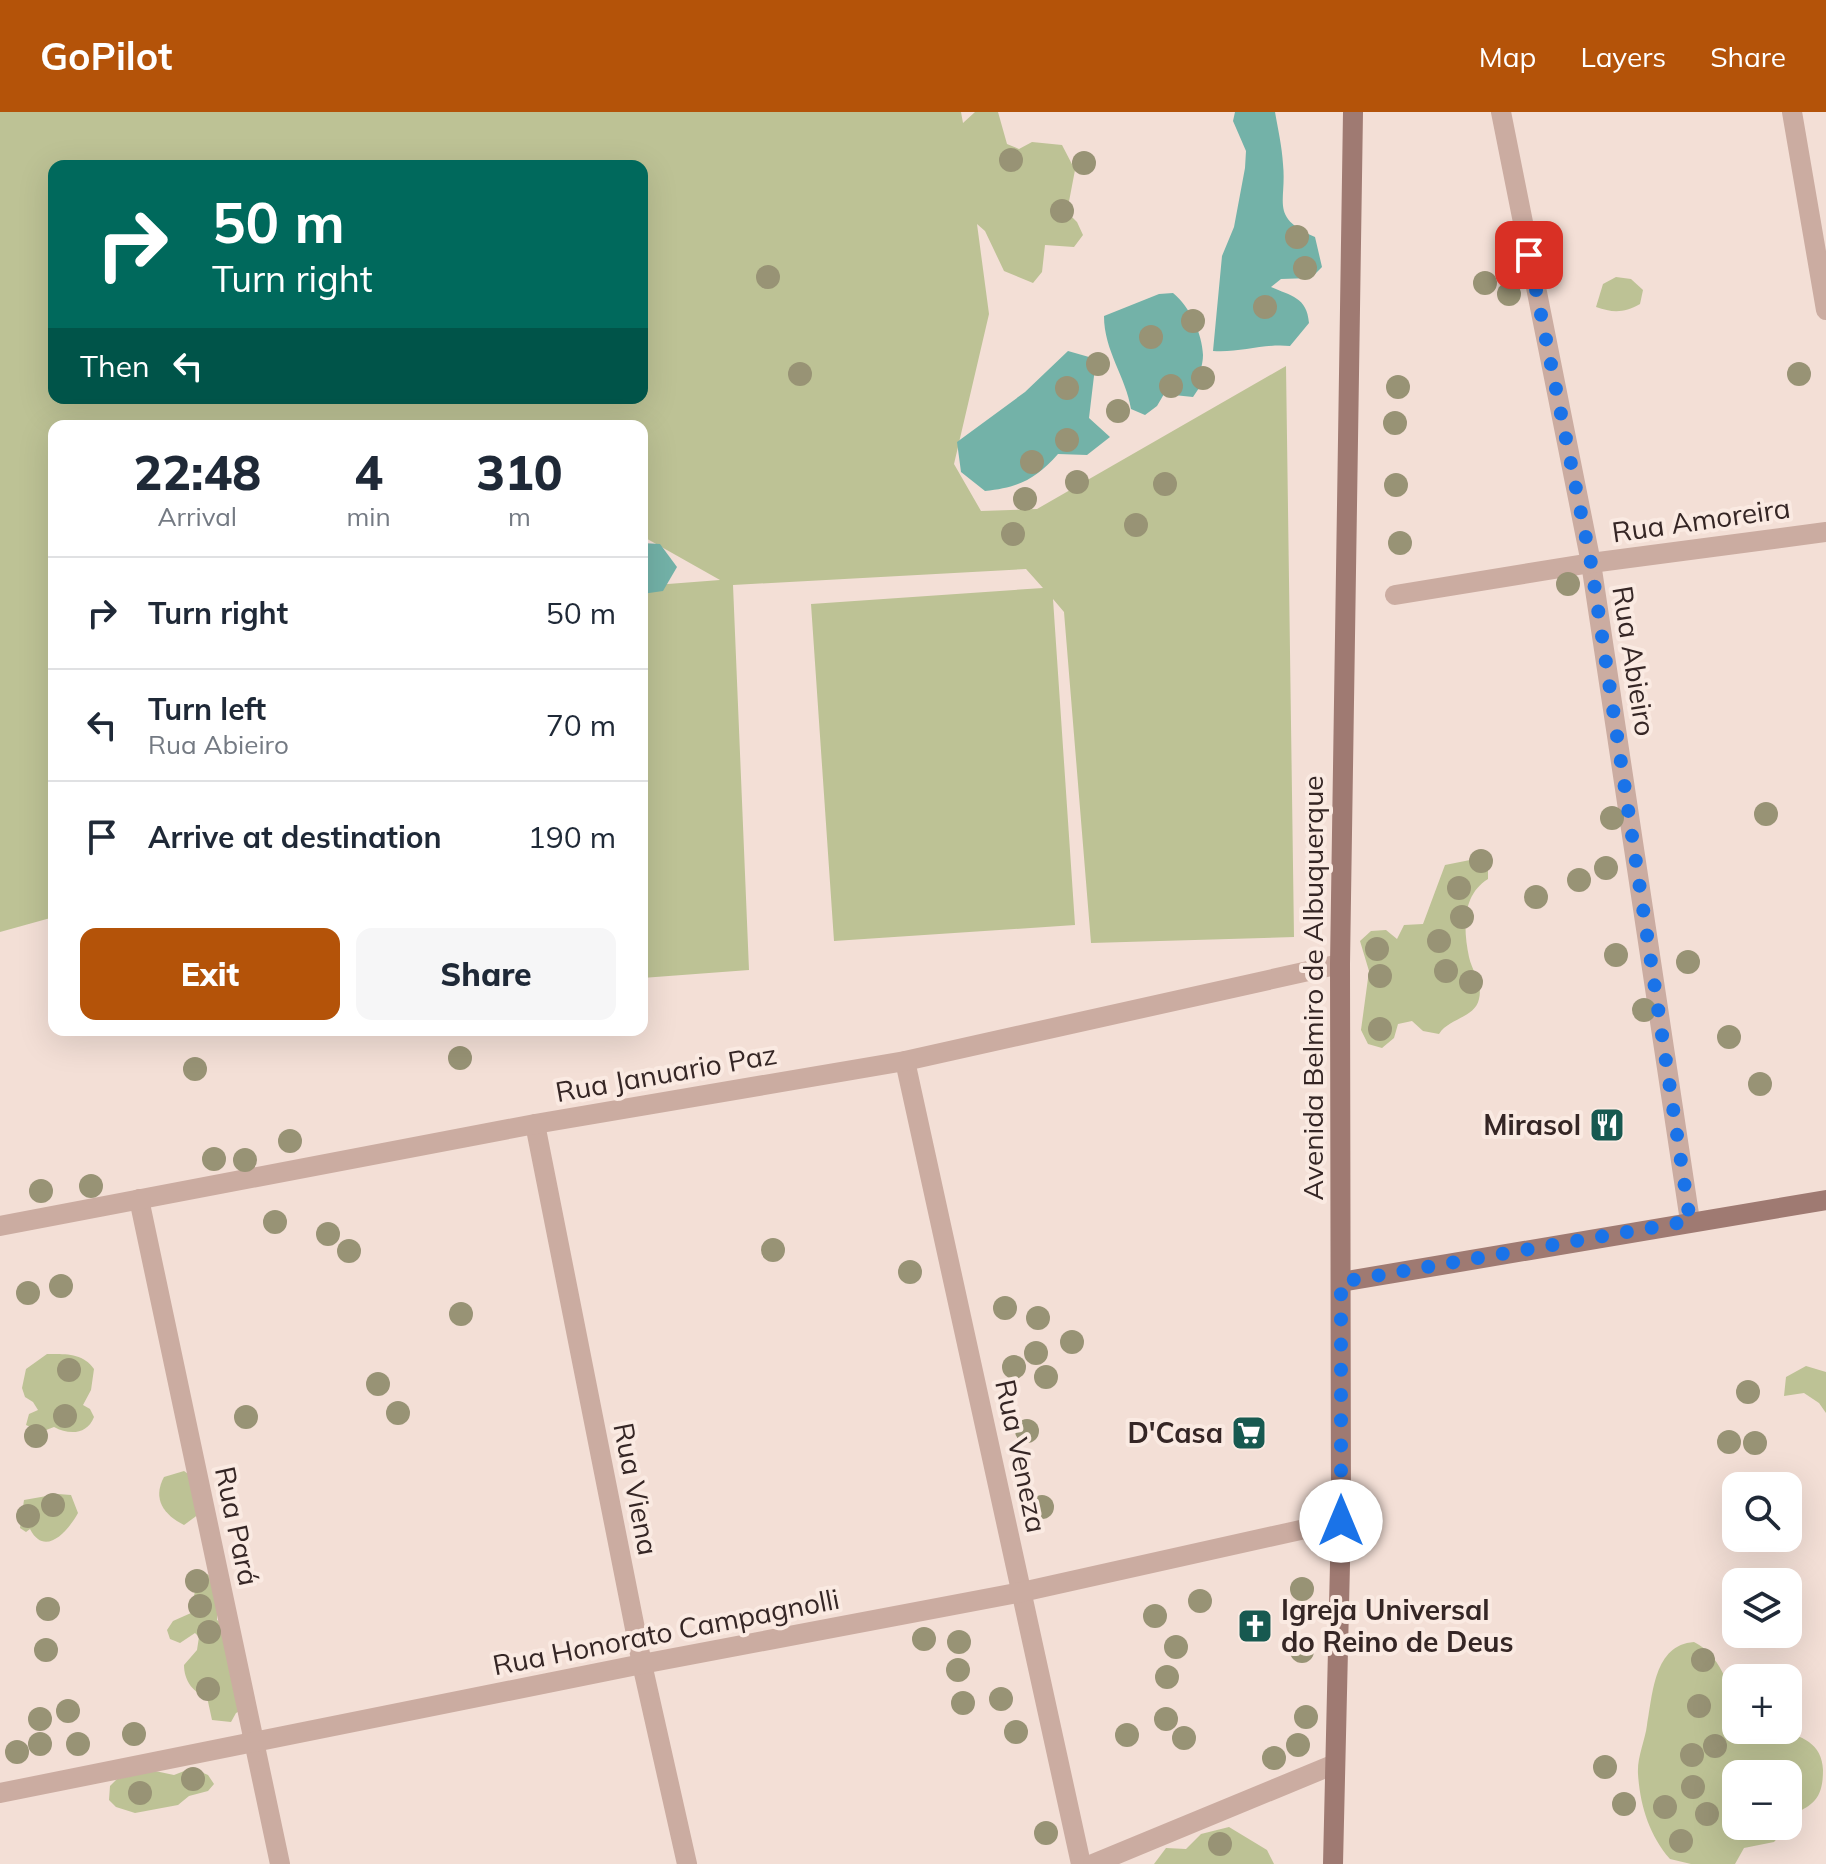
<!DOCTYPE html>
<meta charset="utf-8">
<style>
body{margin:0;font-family:Mulish,sans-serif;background:#f6f6f7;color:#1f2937;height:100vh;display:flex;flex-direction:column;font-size:30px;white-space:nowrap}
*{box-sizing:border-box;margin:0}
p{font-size:26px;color:#747a83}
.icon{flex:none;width:44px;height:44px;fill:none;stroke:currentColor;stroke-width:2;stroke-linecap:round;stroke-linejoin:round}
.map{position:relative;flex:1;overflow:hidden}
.side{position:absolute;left:48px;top:308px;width:600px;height:616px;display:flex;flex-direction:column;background:#fff;border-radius:16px;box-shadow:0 8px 32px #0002}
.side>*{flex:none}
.banner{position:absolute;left:48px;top:48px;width:600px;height:244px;border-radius:16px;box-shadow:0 8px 32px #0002;background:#00695c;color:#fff;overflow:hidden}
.buttons{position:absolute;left:1722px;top:1360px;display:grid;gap:16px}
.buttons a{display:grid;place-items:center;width:80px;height:80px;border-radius:16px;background:#fff;box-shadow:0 8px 32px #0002;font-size:40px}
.pin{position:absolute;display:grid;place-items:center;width:68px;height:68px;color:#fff;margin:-34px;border-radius:16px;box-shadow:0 4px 12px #0006}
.me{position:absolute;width:88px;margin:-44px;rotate:0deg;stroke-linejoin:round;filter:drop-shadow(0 0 6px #0008)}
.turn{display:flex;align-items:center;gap:28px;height:168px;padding:0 32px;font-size:36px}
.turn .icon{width:104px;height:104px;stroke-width:2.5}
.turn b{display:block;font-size:56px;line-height:68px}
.then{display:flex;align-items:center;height:76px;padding:0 32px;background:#0003;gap:16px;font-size:30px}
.eta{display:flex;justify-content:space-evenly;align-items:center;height:136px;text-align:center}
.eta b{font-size:48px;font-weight:800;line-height:56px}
.action{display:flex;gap:16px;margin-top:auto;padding:16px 32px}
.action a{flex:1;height:92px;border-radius:16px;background:#b45309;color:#fff;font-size:32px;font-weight:800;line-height:92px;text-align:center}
.action a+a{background:#f6f6f7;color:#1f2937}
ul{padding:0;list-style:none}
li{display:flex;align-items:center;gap:24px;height:112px;padding:0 32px;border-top:2px solid #e0e1e3}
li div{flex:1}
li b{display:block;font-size:30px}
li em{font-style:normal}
header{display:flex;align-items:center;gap:48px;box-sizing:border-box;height:112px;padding:0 40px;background:#b45309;color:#fff}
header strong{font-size:38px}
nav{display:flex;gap:44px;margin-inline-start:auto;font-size:28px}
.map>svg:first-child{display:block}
.green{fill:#bdc295;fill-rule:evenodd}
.water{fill:#73b2a8}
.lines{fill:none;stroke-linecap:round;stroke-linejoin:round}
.minor{stroke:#cbaca1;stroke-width:20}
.tertiary{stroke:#cbaca1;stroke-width:20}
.secondary{stroke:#9f7a72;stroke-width:20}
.tree{fill:#989375}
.route{stroke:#1a73e8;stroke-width:14;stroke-dasharray:0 25.2}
.labels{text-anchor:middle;stroke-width:8;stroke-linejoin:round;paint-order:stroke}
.street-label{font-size:28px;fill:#352625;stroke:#faeae2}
.poi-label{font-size:28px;font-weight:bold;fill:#352625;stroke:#faeae2;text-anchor:end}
</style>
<header>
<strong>GoPilot</strong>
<nav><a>Map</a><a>Layers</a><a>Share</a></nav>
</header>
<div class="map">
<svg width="1826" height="1752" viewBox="0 0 1826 1752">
<rect width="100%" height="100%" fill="#f3dfd6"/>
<g class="green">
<path d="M0,0H961L963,11L975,0H998L1007,32L1019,37L1032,30L1062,33L1075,58L1067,100L1077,110L1083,123L1074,135L1045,133L1042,160L1033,171L1004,159L985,119L977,112L989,202L954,352L981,399L1037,397L1286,254L1294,825L1091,831L1064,500L1053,487L1075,813L834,829L811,492L1043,476L1026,457L733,473L749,858L642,866V474L720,468L642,424V314H54V805L0,820ZM54,54H642V286H54Z"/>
<path d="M1616,165L1631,167L1643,178L1640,192C1624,201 1613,201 1596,195L1603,172Z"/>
<path d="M1475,747L1488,753V767C1462,783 1463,816 1469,845C1472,859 1483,872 1479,887C1475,906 1449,906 1439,922L1423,919L1412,909L1398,912L1394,926L1382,936L1368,932L1361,918L1369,859L1360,829L1371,819L1386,818L1397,827L1404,813L1423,812L1445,753Z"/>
<path d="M47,1242C66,1242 83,1241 94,1257L91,1278L83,1293L90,1297L94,1305C87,1323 69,1323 54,1315L41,1320L26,1313L29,1302L38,1298L33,1290L25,1285L22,1276L26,1257Z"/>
<polygon points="1806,1254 1826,1260 1826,1301 1819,1291 1804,1281 1784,1284 1786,1265"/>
<path d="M184,1359L191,1364L199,1402L184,1413C164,1403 152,1387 164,1365Z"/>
<path d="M58,1382L71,1383L78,1401C68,1419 45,1446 30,1417L26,1420L20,1416L24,1388Z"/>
<path d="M207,1462L218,1470L217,1508L224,1513L245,1596L236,1601L231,1610L212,1608L207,1585C193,1581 184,1568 184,1553L197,1538L199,1525L195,1521L180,1531L170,1527L167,1518L173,1509L191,1501L196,1473Z"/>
<path d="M1694,1530C1723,1544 1736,1587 1736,1618C1766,1618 1822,1615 1823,1658C1823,1668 1822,1680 1815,1688C1807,1698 1793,1699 1788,1713V1662H1736V1714H1788L1774,1730L1744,1736L1735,1752H1691L1670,1747C1649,1723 1640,1693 1638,1662C1637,1645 1645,1629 1647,1613C1653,1581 1654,1533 1694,1530Z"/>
<polygon points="192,1656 208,1663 214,1672 208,1679 189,1684 178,1693 135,1701 116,1695 109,1688 110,1674 118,1666 155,1659 174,1663"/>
<polygon points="1229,1715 1267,1738 1274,1752 1154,1752 1166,1736 1186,1737 1201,1722"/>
</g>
<g class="water">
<path d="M1235,0H1275C1278,17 1282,35 1283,52C1287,91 1269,105 1315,125L1322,155L1311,166L1281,167L1271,175C1291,184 1307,185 1309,211L1290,234C1265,231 1240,241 1213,239L1222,144L1234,115L1245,56L1246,39L1233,9Z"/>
<path d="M1173,181C1190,195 1202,221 1203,243C1203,254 1198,261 1201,273L1193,285L1164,282L1157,294L1145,303L1131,297C1126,265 1104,239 1104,204L1159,182Z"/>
<path d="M1068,239L1096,247L1089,306L1110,325L1087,343L1058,342C1036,367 1018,376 985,379L961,360L957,330L1025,280Z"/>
<polygon points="642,431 660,432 677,455 663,479 642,482"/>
</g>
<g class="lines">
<g class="minor">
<polyline points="1501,0 1591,451 1690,1109"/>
<polyline points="1792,0 1826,198"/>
<polyline points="1395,483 1591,451 1826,420"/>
<polyline points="905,949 1081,1752"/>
<polyline points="535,1012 642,1552 687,1752"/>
<polyline points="139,1087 280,1752"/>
<polyline points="0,1114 535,1012 905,949 1340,852"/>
<polyline points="1093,1752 1335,1652"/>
</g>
<polyline class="tertiary" points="0,1681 642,1552 1022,1480 1341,1409"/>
<g class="secondary">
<polyline points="1341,1170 1826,1088"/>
<polyline points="1333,1752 1341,1409 1340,852 1353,0"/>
</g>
</g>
<g class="tree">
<circle cx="1011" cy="48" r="12"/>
<circle cx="1084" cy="51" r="12"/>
<circle cx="1062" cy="99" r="12"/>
<circle cx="1297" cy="125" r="12"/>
<circle cx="1305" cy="156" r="12"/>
<circle cx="768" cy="165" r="12"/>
<circle cx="1485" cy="171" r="12"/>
<circle cx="1509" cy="182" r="12"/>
<circle cx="1265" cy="195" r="12"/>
<circle cx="1193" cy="209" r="12"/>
<circle cx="1151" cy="225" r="12"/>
<circle cx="1098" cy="252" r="12"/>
<circle cx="800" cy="262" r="12"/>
<circle cx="1799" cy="262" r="12"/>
<circle cx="1203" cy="266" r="12"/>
<circle cx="1171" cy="274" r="12"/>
<circle cx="1398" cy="275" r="12"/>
<circle cx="1067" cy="276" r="12"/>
<circle cx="1118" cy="299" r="12"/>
<circle cx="1395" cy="311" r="12"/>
<circle cx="1067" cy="328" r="12"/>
<circle cx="1032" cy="350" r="12"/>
<circle cx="1077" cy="370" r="12"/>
<circle cx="1165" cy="372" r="12"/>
<circle cx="1396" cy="373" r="12"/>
<circle cx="1025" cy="387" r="12"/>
<circle cx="1136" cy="413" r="12"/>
<circle cx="1013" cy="422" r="12"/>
<circle cx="1400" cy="431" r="12"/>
<circle cx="1568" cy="472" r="12"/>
<circle cx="1766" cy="702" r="12"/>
<circle cx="1612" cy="706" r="12"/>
<circle cx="1481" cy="749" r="12"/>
<circle cx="1606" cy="756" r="12"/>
<circle cx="1579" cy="768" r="12"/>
<circle cx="1459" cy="776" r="12"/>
<circle cx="1536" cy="785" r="12"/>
<circle cx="1462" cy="805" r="12"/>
<circle cx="1439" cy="829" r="12"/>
<circle cx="1377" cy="837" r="12"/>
<circle cx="1616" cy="843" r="12"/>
<circle cx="1688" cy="850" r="12"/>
<circle cx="1446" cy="859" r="12"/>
<circle cx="1380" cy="864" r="12"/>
<circle cx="1471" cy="870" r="12"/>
<circle cx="1644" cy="898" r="12"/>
<circle cx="1380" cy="917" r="12"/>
<circle cx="1729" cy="925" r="12"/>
<circle cx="460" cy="946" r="12"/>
<circle cx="195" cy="957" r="12"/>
<circle cx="1760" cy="972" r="12"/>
<circle cx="290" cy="1029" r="12"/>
<circle cx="214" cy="1047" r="12"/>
<circle cx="245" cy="1048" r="12"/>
<circle cx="91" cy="1074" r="12"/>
<circle cx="41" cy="1079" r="12"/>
<circle cx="275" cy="1110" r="12"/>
<circle cx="328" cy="1122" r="12"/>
<circle cx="773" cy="1138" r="12"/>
<circle cx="349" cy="1139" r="12"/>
<circle cx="910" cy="1160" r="12"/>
<circle cx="61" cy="1174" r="12"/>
<circle cx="28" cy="1181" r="12"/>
<circle cx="1005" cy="1196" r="12"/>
<circle cx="461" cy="1202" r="12"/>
<circle cx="1038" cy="1206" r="12"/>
<circle cx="1072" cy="1230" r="12"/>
<circle cx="1036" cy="1241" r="12"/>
<circle cx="1014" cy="1255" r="12"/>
<circle cx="69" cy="1258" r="12"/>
<circle cx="1046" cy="1265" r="12"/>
<circle cx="378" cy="1272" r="12"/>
<circle cx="1748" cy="1280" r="12"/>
<circle cx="398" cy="1301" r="12"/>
<circle cx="65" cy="1304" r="12"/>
<circle cx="246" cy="1305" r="12"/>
<circle cx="1027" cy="1319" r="12"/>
<circle cx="36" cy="1324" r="12"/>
<circle cx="1729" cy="1330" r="12"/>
<circle cx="1755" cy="1331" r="12"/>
<circle cx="53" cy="1393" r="12"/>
<circle cx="1042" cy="1395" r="12"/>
<circle cx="28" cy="1404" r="12"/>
<circle cx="197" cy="1469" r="12"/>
<circle cx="1302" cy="1477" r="12"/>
<circle cx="1200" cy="1489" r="12"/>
<circle cx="200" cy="1494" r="12"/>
<circle cx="48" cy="1497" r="12"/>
<circle cx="1155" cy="1504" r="12"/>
<circle cx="209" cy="1520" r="12"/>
<circle cx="924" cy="1527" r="12"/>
<circle cx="959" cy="1530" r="12"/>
<circle cx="1176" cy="1535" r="12"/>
<circle cx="46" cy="1538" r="12"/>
<circle cx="1302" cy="1539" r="12"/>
<circle cx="1703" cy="1548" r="12"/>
<circle cx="958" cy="1558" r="12"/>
<circle cx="1167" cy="1565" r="12"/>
<circle cx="208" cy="1577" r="12"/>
<circle cx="1001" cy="1587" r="12"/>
<circle cx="963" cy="1591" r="12"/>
<circle cx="1699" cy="1594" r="12"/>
<circle cx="68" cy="1599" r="12"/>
<circle cx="1306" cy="1605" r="12"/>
<circle cx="40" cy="1607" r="12"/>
<circle cx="1166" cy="1607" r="12"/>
<circle cx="1016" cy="1620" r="12"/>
<circle cx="134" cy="1622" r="12"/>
<circle cx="1127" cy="1623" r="12"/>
<circle cx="1184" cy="1626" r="12"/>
<circle cx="40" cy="1632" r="12"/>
<circle cx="78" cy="1632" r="12"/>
<circle cx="1298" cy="1633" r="12"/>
<circle cx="1715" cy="1634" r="12"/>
<circle cx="17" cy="1640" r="12"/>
<circle cx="1692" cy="1643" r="12"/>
<circle cx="1274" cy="1646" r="12"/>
<circle cx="1605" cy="1655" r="12"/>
<circle cx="193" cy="1667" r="12"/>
<circle cx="1693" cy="1675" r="12"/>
<circle cx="140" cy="1681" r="12"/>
<circle cx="1624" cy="1692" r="12"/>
<circle cx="1665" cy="1695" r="12"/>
<circle cx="1707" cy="1702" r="12"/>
<circle cx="1046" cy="1721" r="12"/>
<circle cx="1681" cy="1729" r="12"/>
<circle cx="1220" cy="1732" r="12"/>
</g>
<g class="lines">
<polyline class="route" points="1341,1409 1341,1170 1690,1109 1591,451 1529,143"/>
</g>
<defs>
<symbol id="restaurant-square" viewBox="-11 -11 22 22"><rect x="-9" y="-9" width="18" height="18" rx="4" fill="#175950" stroke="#faeae2"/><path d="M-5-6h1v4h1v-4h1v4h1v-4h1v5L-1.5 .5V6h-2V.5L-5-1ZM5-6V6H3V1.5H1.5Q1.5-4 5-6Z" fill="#fff"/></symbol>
<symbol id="supermarket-square" viewBox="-11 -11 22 22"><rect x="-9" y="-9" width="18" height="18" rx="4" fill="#175950" stroke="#faeae2"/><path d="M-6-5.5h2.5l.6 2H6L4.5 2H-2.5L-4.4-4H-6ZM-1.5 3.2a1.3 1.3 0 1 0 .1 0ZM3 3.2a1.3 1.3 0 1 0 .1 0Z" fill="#fff"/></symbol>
<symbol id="church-square" viewBox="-11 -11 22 22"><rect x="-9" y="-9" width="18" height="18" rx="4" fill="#175950" stroke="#faeae2"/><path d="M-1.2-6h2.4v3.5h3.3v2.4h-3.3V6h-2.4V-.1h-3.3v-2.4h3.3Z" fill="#fff"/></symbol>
</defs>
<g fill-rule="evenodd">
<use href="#restaurant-square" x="1587" y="993" width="40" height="40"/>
<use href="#supermarket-square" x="1229" y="1301" width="40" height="40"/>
<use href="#church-square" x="1235" y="1494" width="40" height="40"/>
</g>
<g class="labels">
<g class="street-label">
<text transform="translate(1701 408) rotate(-8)" y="10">Rua Amoreira</text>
<text transform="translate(1634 549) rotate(81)" y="10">Rua Abieiro</text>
<text transform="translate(1313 876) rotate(-90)" y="10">Avenida Belmiro de Albuquerque</text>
<text transform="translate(666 961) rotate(-10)" y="10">Rua Januario Paz</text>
<text transform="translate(1021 1344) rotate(78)" y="10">Rua Veneza</text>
<text transform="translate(636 1377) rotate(79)" y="10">Rua Viena</text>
<text transform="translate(237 1414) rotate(78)" y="10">Rua Pará</text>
<text transform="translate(666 1520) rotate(-11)" y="10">Rua Honorato Campagnolli</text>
</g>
<g class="poi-label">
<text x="1581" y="1023">Mirasol</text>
<text x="1223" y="1331">D'Casa</text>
<text x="1281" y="1508" text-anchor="start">Igreja Universal<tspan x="1281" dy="32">do Reino de Deus</tspan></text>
</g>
</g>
</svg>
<div class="buttons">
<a><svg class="icon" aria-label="search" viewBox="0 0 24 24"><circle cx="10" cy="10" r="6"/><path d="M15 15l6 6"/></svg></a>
<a><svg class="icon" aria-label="layers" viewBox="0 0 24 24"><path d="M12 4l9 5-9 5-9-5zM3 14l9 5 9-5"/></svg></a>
<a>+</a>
<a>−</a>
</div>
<div class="pin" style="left:1529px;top:143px;background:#d93025"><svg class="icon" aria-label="arrive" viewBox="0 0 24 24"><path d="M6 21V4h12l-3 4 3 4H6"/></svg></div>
<svg class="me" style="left:1341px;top:1409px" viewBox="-20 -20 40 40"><circle r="19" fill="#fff"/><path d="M0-13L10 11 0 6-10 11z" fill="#1a73e8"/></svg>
<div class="banner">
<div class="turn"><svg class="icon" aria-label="right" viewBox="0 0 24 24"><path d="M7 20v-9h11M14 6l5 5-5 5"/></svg><div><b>50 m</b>Turn right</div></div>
<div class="then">Then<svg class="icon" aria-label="left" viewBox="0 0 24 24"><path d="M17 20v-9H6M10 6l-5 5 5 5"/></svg></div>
</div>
<section class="side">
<div class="eta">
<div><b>22:48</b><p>Arrival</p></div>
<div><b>4</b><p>min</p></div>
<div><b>310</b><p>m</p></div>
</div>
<ul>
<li><svg class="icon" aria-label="right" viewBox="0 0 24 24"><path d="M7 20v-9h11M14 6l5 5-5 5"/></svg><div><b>Turn right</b></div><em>50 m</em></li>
<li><svg class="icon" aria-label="left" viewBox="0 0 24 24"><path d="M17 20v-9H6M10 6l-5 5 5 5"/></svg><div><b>Turn left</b><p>Rua Abieiro</p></div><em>70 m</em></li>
<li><svg class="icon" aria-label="arrive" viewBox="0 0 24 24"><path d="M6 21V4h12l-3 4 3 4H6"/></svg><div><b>Arrive at destination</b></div><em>190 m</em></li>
</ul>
<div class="action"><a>Exit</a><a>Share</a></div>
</section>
</div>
